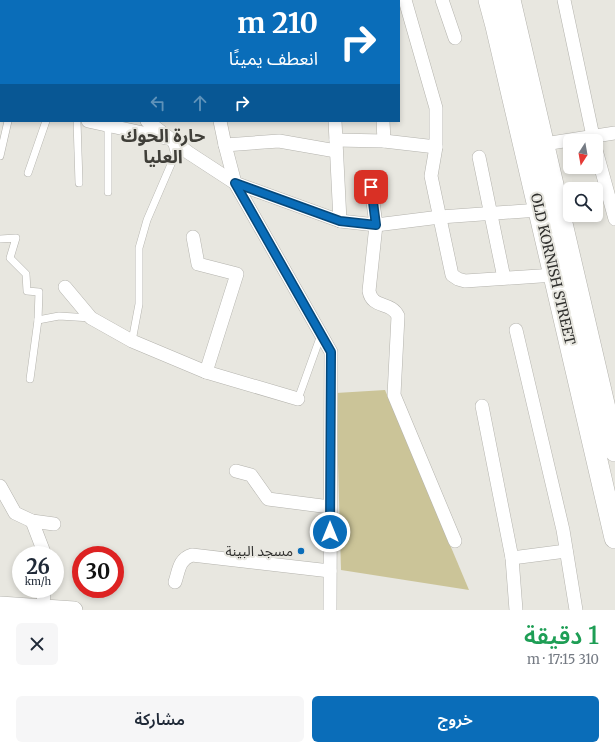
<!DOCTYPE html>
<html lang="ar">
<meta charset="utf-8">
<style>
body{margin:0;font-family:Merriweather,"Noto Sans Arabic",serif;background:#f6f6f7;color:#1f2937;direction:rtl;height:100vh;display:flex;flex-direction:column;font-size:15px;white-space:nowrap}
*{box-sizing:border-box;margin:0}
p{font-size:13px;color:#747a83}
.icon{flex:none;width:22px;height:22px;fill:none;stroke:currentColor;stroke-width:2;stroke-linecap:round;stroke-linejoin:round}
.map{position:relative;height:610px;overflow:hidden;direction:ltr}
.side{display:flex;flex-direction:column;background:#fff;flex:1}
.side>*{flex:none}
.banner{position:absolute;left:0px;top:0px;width:400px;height:122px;box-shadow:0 2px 6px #0003;direction:rtl;background:#0a6db9;color:#fff;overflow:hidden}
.needle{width:26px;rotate:191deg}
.buttons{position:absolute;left:563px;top:134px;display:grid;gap:8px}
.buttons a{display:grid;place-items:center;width:40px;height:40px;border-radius:6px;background:#fff;box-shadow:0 2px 6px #0003;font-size:20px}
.speed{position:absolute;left:12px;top:546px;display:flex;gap:8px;font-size:20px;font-weight:700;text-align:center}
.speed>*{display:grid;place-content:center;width:52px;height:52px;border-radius:50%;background:#fff;box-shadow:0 2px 6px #0003;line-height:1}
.speed small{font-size:10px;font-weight:400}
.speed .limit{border:6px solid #d22;background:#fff;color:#111}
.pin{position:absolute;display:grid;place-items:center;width:34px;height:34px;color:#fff;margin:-17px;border-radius:8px;box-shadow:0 2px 6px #0006}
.me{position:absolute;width:44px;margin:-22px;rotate:0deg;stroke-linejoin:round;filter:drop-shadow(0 0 3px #0008)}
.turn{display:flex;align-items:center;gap:14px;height:84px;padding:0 16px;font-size:18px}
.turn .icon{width:52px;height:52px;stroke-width:2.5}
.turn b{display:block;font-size:28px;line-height:34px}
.lanes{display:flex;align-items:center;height:38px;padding:0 16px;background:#0003;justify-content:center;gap:20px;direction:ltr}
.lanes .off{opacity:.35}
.round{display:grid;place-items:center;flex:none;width:42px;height:42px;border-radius:6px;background:#f6f6f7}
.overview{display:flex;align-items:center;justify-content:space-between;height:68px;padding:0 16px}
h1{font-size:24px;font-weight:600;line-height:30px;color:#1e9e55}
.action{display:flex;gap:8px;margin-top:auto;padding:8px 16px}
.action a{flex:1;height:46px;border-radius:6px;background:#0a6db9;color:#fff;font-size:16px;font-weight:600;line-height:46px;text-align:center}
.action a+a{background:#f6f6f7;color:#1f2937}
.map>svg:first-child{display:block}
.green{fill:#cbc498}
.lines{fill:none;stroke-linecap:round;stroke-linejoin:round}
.service-casing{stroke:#b4b3ad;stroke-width:8}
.minor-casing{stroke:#b4b3ad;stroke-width:14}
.tertiary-casing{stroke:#b4b3ad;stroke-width:18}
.primary-casing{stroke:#b4b3ad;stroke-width:22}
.service{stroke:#fff;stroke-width:7}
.minor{stroke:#fff;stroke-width:13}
.tertiary{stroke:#fff;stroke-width:17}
.primary{stroke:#fff;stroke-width:21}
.route-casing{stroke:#064778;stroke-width:10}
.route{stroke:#0a6db9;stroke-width:7}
.poi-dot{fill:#0a6db9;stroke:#e8e7e0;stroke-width:1.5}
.labels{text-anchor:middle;stroke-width:4;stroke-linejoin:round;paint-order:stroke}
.street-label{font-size:14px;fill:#30302e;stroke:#e8e7e0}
.poi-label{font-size:14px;fill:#30302e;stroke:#e8e7e0;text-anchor:end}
.district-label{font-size:18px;font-weight:bold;fill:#403f39;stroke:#e8e7e0}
</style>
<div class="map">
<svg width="615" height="610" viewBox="0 0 615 610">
<rect width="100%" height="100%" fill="#e8e7e0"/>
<polygon class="green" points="385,390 469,590 341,570 336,393"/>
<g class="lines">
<defs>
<g id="service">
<polyline points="77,121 79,183"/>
<polyline points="108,125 108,192"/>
<polyline points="0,156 8,121"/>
<polyline points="28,173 46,121"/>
<polyline points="0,239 16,238 10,258 26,274 27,291 39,292 38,320 30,379"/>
<polyline points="38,320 59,316 91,318"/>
<polyline points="132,341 139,304 139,248 147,220 175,155 171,141"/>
<polyline points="298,399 321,335"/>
</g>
<g id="minor">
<polyline points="11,0 12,1"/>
<polyline points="28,0 29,1"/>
<polyline points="199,0 199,1"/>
<polyline points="256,0 256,1"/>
<polyline points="289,0 289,1"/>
<polyline points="327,0 328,1"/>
<polyline points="370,0 370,1"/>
<polyline points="405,0 436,108 436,147 431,176 452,275 458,279 465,281 555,275"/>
<polyline points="442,0 455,38"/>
<polyline points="564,0 594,141"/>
<polyline points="0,29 1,29"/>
<polyline points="0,93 1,93"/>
<polyline points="0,107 1,107"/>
<polyline points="88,121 166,138"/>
<polyline points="147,121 189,153 235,183 340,221 376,225 440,217 539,210"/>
<polyline points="220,121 225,145 235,183 331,352 330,610"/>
<polyline points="335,121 340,221"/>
<polyline points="383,121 384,141"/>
<polyline points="336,140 384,141 436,147"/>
<polyline points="225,145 279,141 336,151"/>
<polyline points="538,145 615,133"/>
<polyline points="596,150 615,219"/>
<polyline points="479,157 504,278"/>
<path d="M371,187L376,225L369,291C372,309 391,301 398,316L394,395L455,541"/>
<polyline points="193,237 198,264 237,274 206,372"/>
<polyline points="65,287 91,318 132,341 206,372 298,399"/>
<polyline points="516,330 563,530 576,610"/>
<polyline points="482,406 512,558 516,610"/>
<polyline points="236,471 251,475 268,499 330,507"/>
<polyline points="0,486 15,513 32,521 54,524"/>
<polyline points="32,521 45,555"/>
<polyline points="512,558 566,551"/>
<path d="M175,582C179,570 179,559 192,555L330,571"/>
<polyline points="43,608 44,589"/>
</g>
<polyline id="tertiary" points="0,605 74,610"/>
<g id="primary">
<polyline points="489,0 496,26 615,538"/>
<polyline points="510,0 615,451"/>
</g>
</defs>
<use href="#service" class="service-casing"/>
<use href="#minor" class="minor-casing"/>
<use href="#tertiary" class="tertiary-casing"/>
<use href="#primary" class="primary-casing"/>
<use href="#service" class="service"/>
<use href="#minor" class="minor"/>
<use href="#tertiary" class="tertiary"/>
<use href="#primary" class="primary"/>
</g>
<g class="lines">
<defs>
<polyline id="route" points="330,532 331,352 235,183 340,221 376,225 371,187"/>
</defs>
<use href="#route" class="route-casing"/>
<use href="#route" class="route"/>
</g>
<circle class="poi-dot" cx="301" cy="551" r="4"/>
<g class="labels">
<g class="street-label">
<text transform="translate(553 269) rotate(77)" y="5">OLD KORNISH STREET</text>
</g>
<g class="poi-label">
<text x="293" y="556">مسجد البينة</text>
</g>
<g class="district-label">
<text x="163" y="142">حارة الحوك<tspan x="163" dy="21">العليا</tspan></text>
</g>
</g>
</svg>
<div class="buttons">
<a><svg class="needle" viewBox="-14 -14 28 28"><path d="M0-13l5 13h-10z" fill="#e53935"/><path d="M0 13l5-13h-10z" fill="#747a83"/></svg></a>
<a><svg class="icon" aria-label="search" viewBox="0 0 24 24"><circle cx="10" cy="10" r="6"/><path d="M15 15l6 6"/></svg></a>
</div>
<div class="speed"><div>26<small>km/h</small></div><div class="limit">30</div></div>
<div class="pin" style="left:371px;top:187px;background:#d93025"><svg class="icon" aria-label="arrive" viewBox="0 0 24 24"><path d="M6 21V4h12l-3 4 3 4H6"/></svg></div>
<svg class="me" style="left:330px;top:532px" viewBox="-20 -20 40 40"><circle r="17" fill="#0a6db9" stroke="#fff" stroke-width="3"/><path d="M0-11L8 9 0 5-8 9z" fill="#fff"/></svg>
<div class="banner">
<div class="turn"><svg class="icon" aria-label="right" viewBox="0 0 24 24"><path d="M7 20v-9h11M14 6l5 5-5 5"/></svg><div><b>210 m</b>انعطف يمينًا</div></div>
<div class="lanes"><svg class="icon off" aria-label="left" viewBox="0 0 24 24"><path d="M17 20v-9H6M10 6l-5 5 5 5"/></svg><svg class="icon off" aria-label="ahead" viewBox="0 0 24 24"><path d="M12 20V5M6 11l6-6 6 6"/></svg><svg class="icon" aria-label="right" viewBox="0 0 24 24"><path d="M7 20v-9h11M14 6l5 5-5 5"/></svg></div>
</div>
</div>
<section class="side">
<div class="overview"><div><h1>1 دقيقة</h1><p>310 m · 17:15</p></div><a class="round"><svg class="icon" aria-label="close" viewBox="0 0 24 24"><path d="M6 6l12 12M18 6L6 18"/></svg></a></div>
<div class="action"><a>خروج</a><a>مشاركة</a></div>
</section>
